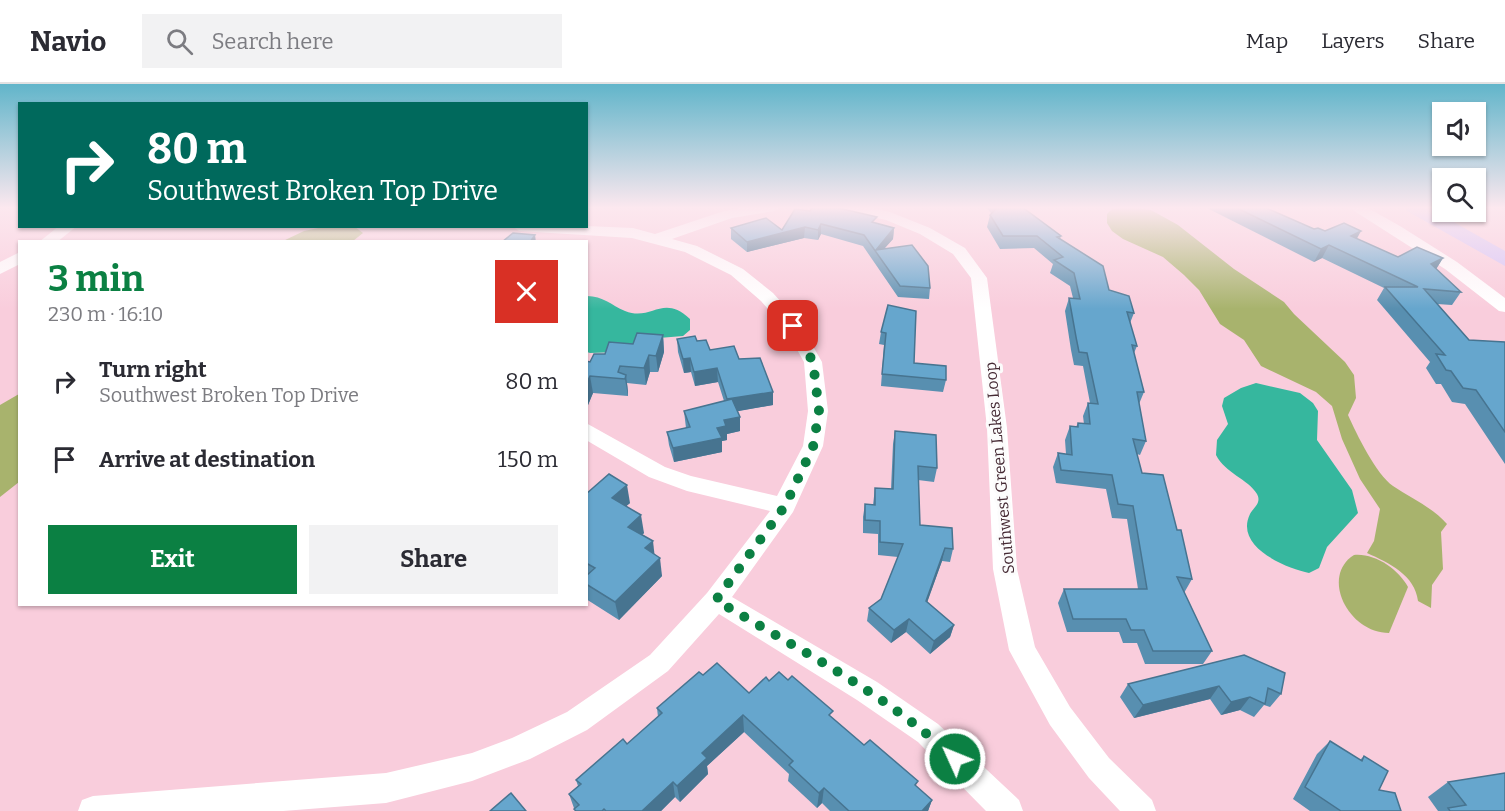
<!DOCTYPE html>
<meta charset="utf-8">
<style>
body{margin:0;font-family:Bitter,serif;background:#f2f2f3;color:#2b2b33;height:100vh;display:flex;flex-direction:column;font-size:22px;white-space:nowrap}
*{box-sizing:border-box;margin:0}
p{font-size:20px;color:#7c7c81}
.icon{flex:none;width:33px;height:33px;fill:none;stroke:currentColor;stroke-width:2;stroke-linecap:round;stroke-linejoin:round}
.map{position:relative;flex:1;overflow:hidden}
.panel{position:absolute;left:18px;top:156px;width:570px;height:366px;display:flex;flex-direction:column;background:#fff;border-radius:0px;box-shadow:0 2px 4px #0004}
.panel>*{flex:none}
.banner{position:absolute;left:18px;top:18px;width:570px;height:126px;border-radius:0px;box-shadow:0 2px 4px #0004;background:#00695c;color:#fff;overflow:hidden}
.fabs{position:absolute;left:1432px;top:18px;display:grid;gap:12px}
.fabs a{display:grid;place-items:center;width:54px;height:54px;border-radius:0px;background:#fff;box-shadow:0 2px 4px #0004;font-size:30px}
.pin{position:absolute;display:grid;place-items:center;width:51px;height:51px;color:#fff;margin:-26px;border-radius:12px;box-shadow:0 3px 9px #0006}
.me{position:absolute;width:66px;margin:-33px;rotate:314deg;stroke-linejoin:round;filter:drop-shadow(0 0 4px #0008)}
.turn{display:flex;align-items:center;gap:21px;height:126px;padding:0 30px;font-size:27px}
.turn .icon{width:78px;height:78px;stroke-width:2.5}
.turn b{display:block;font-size:42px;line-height:51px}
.round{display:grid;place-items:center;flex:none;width:63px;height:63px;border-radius:0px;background:#f2f2f3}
.head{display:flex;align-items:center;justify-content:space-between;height:102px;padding:0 30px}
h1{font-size:36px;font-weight:700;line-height:45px;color:#0b8043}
.primary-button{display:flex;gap:12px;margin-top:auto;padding:12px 30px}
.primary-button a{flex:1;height:69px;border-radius:0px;background:#0b8043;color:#fff;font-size:24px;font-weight:700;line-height:69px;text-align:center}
.primary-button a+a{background:#f2f2f3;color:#2b2b33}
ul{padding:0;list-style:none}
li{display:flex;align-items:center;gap:18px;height:78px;padding:0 30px}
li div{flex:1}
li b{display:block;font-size:22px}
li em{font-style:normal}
header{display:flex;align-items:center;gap:36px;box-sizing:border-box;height:84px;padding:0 30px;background:#fff;border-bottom:2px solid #e1e1e2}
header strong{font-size:28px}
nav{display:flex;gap:33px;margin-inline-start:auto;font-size:21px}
.search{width:420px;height:54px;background:#f2f2f3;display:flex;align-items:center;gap:15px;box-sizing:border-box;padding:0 21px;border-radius:0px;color:#7c7c81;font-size:22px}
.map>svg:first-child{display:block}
.green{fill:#a8b36d}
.water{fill:#36b79e}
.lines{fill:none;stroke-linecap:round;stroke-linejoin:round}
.minor{fill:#fff;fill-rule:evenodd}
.major{fill:#d3c3f8;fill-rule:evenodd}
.wall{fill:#588fb0}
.shaded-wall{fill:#477490}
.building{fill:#66a6cd;stroke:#477490;stroke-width:1.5}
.route{stroke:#0b8043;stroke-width:10;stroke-dasharray:0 18}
.labels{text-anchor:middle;stroke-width:6;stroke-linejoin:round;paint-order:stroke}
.street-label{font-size:16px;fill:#452a34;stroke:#fcfcfc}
</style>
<header>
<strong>Navio</strong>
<div class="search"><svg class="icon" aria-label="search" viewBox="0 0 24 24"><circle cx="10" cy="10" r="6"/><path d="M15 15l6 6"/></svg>Search here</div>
<nav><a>Map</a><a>Layers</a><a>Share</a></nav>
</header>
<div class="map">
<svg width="1505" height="727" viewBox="0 0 1505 727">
<rect width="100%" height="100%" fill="#f9cddc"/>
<g class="green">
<path d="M1124,123L1151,126L1178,141L1234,185L1284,218L1294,230L1345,278L1354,291L1356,314L1348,331C1357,351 1376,390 1393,402C1412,415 1432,423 1447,440L1441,448L1443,485L1432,501L1431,524L1418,517C1415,491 1389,479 1367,469L1374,457L1380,425L1360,395L1342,355L1332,322L1316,308L1261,282L1244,256L1220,240L1199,206L1184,191L1163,173L1123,155L1112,147L1107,139V130L1111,126Z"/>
<polygon points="323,143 355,143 363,149 353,157 283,157 304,147"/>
<polygon points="19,310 19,398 0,413 0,321"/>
<path d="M1354,471C1375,469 1398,485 1408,503L1389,549C1348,549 1320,492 1354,471Z"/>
</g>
<g class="water">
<path d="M587,212C603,212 611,221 625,227C652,238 662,209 690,235V246L683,252L659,254L618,268L590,269L587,268Z"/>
<path d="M1256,299L1300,309L1313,319L1318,327L1317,356L1352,406L1358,429L1327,463L1319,484L1309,489C1286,484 1234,463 1250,430C1253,424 1262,419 1257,410C1248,395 1225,389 1216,371L1217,356L1228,340L1222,322L1224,314L1241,304Z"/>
</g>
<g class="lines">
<g class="minor">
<polygon points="746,123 781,123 774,127 732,134 672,155 697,162 743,185 773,209 799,238 822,278 828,327 823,362 793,428 732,513 877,598 938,640 1019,716 1023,727 986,727 918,658 857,616 719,530 668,587 587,646 530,675 472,697 386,719 283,727 78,727 82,716 93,712 386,689 472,669 512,654 567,628 650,571 707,509 770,427 687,407 649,393 586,356 586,339 665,383 691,392 777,412 803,362 808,327 804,278 785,244 761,217 731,191 685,168 632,154 519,147 512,142 586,142 633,144 655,150 724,127"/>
<polygon points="838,123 867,123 890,128 930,144 965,164 987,194 1007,344 1017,485 1035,563 1070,623 1109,674 1152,716 1156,727 1120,727 1089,694 1050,641 1009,566 993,485 987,344 971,194 953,170 920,150 886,136 840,126"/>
<polygon points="1348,123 1366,123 1400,142 1457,178 1505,214 1505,228 1499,227 1445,185"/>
<polygon points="59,142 77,142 57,158 39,158"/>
<polygon points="20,168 20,180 0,190 0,178"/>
</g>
<polygon class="major" points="1405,123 1427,123 1505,167 1505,182 1407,127"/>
</g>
<g class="wall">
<polygon points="986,123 1022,123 1061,152 1060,155 1109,206 1134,229 1130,239 1137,262 1134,269 1144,308 1139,320 1146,357 1140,371 1137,370 1142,389 1177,446 1192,495 1184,509 1212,567 1203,580 1145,580 1137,559 1123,559 1119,548 1067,548 1058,519 1064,505 1138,505 1127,435 1112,434 1106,405 1056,399 1053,383 1058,369 1066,370 1065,356 1070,342 1076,343 1078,339 1084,340 1083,332 1088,319 1090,319 1083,282 1074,281 1071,266 1065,227 1069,214 1073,214 1070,202 1050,189 1053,180 1034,164 1000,165 987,143 990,131 991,129"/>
<polygon points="1205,123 1270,123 1269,125 1314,145 1357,155 1398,173 1443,174 1436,185 1461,208 1452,221 1437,220 1469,256 1505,258 1505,380 1465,320 1452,318 1441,300 1436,300 1426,284 1430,278 1377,216 1384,204 1322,174 1314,178"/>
<polygon points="795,125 876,139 894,144 893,155 884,164 930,204 929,215 898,213 863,162 821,150 818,156 804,154 747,168 731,155 731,144 782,146"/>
<polygon points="888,221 914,279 946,296 943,308 881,302 884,261 879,260 881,248"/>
<polygon points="663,251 664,268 658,288 650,288 646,301 627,299 628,308 628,312 593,309 588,321 586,321 586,277 590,278 605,270 633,260"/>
<polygon points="677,255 697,257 710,266 739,275 773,308 773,321 737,327 740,347 727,350 727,356 722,357 722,368 674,378 669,361 667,348 686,344 684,327 724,317 718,298 695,302 691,288 684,289 678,268"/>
<polygon points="895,347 937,384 934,398 918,396 920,441 953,465 950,478 942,477 927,518 954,541 950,553 930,570 906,548 891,559 867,537 869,524 881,515 898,473 878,471 878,450 863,449 863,433 865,420 873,421 875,404 891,405 893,360"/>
<polygon points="586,410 630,419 626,422 644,449 642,451 654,470 662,492 619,536 586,515"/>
<polygon points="1244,571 1281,610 1270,623 1264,621 1254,633 1240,626 1221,631 1210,615 1134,634 1120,613 1128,600"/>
<polygon points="703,591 749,609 769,597 832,634 864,661 932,716 928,727 830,727 822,719 817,724 788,697 789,690 744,648 707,682 708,690 680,718 675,713 661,727 575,727 569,710 578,702 576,696 627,660 658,633 657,624"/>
<polygon points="1330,657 1360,676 1364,672 1379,706 1401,727 1310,727 1293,715 1317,670"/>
<polygon points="1448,698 1505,727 1438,727 1428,713"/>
</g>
<g class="shaded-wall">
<polygon points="821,140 821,150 818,156 818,146"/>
<polygon points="805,143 804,154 747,168 747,158"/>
<polygon points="894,144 893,155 878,172 876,166"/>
<polygon points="1361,147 1354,160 1351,152"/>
<polygon points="535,151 536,158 530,158"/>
<polygon points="1329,161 1322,174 1314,178 1321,165"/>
<polygon points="1443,174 1435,187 1431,180"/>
<polygon points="663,251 664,268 658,288 656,272"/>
<polygon points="649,271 650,288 646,301 644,284"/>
<polygon points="690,274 691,288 684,289 683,275"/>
<polygon points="717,284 718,298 695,302 694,288"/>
<polygon points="626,291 628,308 628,312 625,295"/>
<polygon points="590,292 593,309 588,321 586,313 586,301"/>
<polygon points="773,308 773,321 728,329 727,315"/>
<polygon points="740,333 740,347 727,350 727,356 722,357 722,368 674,378 673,364 717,344 724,336"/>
<polygon points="627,401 630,419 615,432 612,414"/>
<polygon points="641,431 644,449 631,461 628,443"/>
<polygon points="653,457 655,475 645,464"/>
<polygon points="945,464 942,477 923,530 926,517"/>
<polygon points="660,474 662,492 619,536 615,518"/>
<polygon points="909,535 906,548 891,559 894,546"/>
<polygon points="954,541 950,553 930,570 934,557"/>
<polygon points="1219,602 1210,615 1134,634 1143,621"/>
<polygon points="1250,613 1240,626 1221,631 1231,618"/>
<polygon points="743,631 744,648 707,682 708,690 680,718 677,702 702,669"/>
<polygon points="673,698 675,713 661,727 642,727"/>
<polygon points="824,704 822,719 817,724 819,709"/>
<polygon points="932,716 928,727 922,727"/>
</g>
<g class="building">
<polygon points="813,123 834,123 877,133 872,138 894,144 876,166 912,161 928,182 930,204 900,202 864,151 821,140 818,146 805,143 747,158 731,144 766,134 782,146 795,125 810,127"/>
<polygon points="998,123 1022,123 1061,152 1057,153 1103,182 1109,206 1129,212 1134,229 1127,228 1137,262 1132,261 1144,308 1137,308 1146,357 1133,355 1142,389 1163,391 1177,446 1181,446 1192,495 1177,493 1212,567 1153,567 1144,546 1131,546 1126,535 1073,535 1064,505 1147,505 1133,422 1118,420 1112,391 1061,386 1058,369 1072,371 1070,342 1078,343 1078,339 1090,340 1088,319 1098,320 1087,269 1079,268 1076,253 1069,214 1080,215 1074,189 1054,176 1063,173 1037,152 1003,152 990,131"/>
<polygon points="1235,123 1264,123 1314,145 1318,144 1325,147 1344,139 1361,147 1351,152 1398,173 1417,163 1443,174 1431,180 1461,208 1424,205 1469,256 1505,258 1505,348 1476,306 1463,304 1451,287 1446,286 1436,270 1445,271 1385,203 1418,203 1329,161 1321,165"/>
<polygon points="513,149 535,151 530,158 502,158"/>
<polygon points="888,221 916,227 914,279 946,282 946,296 882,290 886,249 881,248"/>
<polygon points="637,249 663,251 656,272 649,271 644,284 620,282 618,288 626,291 625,295 590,292 586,301 586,277 590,278 594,270 605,270 609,258 633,260"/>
<polygon points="695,252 697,257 706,256 710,266 734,262 739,275 760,274 773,308 727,315 717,284 694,288 690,274 683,275 677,255"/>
<polygon points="732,315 740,333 724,336 726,342 717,344 722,354 673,364 667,348 690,343 684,327"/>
<polygon points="895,347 936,351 937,384 918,382 920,441 952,444 953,465 945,464 926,517 954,541 934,557 909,535 894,546 869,524 881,515 903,460 880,458 880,437 865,436 865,420 875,421 875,404 893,405"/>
<polygon points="609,390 627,401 612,414 641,431 628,443 653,457 645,464 660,474 615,518 586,500 586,492 595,484 586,479 586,410"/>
<polygon points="1244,571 1285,589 1281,610 1268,604 1265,620 1250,613 1231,618 1219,602 1143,621 1128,600"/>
<polygon points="717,579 749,609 766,593 769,597 779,588 788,596 792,592 833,627 829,631 864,661 870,656 918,697 915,701 932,716 922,727 849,727 824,704 819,709 789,681 793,677 743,631 702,669 707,674 677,702 673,698 642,727 606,727 604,725 602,727 576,727 574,725 579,721 569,710 581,700 576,696 623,655 627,660 662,629 657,624 699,588 703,591"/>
<polygon points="1330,657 1362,677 1364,672 1388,687 1379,706 1395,709 1401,727 1341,727 1305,703"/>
<polygon points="1505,689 1505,727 1450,727 1448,724 1466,721 1448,698"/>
<polygon points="511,709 526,727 490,727"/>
</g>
<linearGradient id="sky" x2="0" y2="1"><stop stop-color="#61b5ca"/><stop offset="0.55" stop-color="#fce8ef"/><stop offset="1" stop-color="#fce8ef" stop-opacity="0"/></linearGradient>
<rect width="1505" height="225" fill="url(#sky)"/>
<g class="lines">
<path class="route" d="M793,242L813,278L819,327L813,363L785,422L716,516C797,565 886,609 955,675"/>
</g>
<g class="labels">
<g class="street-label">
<text transform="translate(999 384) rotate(-95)" y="6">Southwest Green Lakes Loop</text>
</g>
</g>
</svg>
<div class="fabs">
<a><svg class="icon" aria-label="sound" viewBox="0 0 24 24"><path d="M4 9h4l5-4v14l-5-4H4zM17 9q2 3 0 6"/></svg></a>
<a><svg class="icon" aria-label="search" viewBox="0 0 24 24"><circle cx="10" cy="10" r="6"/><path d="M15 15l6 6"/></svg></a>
</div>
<div class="pin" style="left:793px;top:242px;background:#d93025"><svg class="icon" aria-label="arrive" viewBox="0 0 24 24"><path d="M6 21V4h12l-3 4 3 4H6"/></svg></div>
<svg class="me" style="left:955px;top:675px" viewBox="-20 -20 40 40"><circle r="17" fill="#0b8043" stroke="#fff" stroke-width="3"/><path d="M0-11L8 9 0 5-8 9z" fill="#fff"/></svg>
<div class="banner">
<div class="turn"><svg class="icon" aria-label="right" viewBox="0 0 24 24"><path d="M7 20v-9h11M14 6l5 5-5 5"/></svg><div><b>80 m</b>Southwest Broken Top Drive</div></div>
</div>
<section class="panel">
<div class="head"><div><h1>3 min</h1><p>230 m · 16:10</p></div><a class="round" style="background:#d93025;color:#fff"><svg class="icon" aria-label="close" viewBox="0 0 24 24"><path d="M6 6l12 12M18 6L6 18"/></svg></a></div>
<ul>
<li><svg class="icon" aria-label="right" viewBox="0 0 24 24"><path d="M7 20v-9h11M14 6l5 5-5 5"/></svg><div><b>Turn right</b><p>Southwest Broken Top Drive</p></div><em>80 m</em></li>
<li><svg class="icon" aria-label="arrive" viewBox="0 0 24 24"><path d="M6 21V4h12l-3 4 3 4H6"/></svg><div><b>Arrive at destination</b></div><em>150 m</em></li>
</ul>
<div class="primary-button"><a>Exit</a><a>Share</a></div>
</section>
</div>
